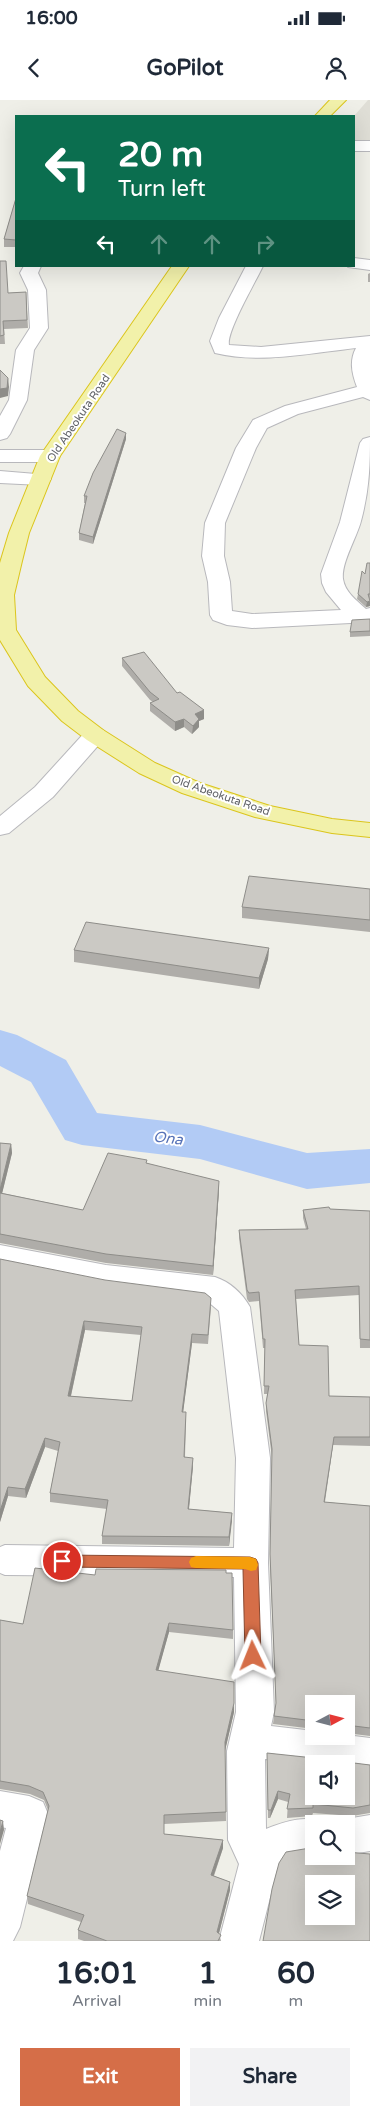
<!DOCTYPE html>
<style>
body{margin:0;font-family:"Varela Round",sans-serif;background:#f2f2f3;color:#1f2937;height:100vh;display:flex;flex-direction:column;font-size:19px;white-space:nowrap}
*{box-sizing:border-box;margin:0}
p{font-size:16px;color:#747a83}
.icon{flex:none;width:28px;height:28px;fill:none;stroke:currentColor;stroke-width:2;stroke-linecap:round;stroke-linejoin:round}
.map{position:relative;height:1841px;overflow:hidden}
.sheet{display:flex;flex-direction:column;background:#fff;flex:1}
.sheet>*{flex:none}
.hud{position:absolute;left:15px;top:15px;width:340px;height:152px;border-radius:0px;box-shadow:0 5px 20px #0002;background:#0b6e4f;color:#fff;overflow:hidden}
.needle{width:32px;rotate:83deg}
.tools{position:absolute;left:305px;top:1595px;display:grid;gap:10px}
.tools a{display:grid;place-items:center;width:50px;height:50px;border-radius:0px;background:#fff;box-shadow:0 5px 20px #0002;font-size:25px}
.pin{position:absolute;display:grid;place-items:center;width:42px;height:42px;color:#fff;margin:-21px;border:2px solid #fff;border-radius:50%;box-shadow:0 1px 5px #0007}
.me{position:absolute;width:55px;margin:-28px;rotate:358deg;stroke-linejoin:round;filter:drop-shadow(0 0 4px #0008)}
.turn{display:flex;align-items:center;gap:18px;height:105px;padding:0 20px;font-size:22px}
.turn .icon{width:65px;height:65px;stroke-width:2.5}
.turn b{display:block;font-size:35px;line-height:42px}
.lanes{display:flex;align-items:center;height:48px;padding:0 20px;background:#0003;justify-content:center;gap:25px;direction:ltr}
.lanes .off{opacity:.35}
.eta{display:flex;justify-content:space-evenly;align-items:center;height:85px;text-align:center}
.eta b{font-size:30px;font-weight:800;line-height:35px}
.primary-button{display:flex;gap:10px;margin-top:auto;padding:10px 20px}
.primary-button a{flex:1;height:58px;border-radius:0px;background:#d56e48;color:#fff;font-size:20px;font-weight:800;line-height:58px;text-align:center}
.primary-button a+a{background:#f2f2f3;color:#1f2937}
.status{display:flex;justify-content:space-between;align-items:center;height:35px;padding:0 25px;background:#fff;direction:ltr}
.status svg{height:14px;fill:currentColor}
header{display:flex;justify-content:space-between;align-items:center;height:65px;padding:0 20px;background:#fff;font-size:22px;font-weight:800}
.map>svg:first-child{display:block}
.education{fill:#dfded6}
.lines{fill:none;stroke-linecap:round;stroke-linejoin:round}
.river{fill:#b2cbf5;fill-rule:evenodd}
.minor-casing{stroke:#b8b8bc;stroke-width:2}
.trunk-casing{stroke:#dbc51c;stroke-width:2}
.minor{fill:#fff;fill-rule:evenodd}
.trunk{fill:#f2f1aa;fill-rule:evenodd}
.wall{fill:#afada9;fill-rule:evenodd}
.shaded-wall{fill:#8e8d89}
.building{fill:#cbc9c4;stroke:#8e8d89;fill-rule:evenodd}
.route{fill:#d56e48;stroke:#8a482f}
.slow{fill:#f59e0b}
.labels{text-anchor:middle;stroke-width:4;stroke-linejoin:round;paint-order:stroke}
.far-street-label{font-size:11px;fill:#5f6166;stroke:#fff}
.water-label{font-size:15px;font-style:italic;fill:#5672b7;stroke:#fff}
</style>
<div class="status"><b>16:00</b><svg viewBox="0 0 49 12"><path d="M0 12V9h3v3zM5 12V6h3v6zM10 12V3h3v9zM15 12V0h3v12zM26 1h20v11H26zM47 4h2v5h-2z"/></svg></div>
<header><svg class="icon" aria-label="back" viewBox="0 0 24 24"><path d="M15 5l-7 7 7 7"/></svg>GoPilot<svg class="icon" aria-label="person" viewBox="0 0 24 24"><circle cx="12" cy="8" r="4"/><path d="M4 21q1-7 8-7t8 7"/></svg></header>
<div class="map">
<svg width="370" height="1841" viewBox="0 0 370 1841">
<rect width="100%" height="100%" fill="#efefe8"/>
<polygon class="education" points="368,0 370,0 370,43 354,44 354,16"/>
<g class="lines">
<polygon class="river" points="0,930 17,935 66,960 97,1013 200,1025 307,1053 370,1049 370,1083 307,1089 200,1059 82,1045 65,1040 31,982 0,966"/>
<defs>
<g id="minor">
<rect x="354" y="41" width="16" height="10"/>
<polygon points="354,158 370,160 370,170 348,167 354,166"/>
<polygon points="24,166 41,166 38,173 46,190 48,228 34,250 27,300 10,334 7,338 0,340 0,316 9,300 16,250 30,228 28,190 20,173"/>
<path d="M246,166H263C256,181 226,232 229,245L261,247L370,236V300L363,297L298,314L267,328L256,348L225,423L224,456L230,482L232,511L252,514L341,510L326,492L322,483L321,474L340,422L360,343L363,339L370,337C370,368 369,391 361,421C357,437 341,463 343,479C345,492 356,500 366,509L370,508V522L252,528L227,525L213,520L210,515L208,482L202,456L205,423L236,348L253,320L285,306L357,287C352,274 349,261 356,248C310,253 260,264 215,253L210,241L219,218Z"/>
<polygon points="0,350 50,350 57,352 60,356 57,360 50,362 0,362"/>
<polygon points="0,371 48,375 51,379 48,383 41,385 0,383"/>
<polygon points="95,628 103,630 107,635 103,640 53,697 9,733 0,735 0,716 35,687 87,630"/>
<path d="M0,1145L106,1165L215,1177C230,1182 242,1193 250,1207L270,1358L268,1463L274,1612L271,1626L314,1631V1636L346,1635L370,1638V1672L346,1669V1664L314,1665L265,1659L266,1729C286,1721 308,1714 328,1724H314V1754L284,1759L277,1770L259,1841H219L239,1764L228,1740L227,1651L236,1612L234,1477L5,1475L0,1473V1447L5,1445L234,1448L236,1358L219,1211L206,1200L106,1187L0,1167Z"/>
<polygon points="0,1691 29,1696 43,1702 48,1714 20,1827 13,1841 0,1841 0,1751 6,1728 0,1727"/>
<polygon points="370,1715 370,1751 346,1755 346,1724 334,1724 346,1719"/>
</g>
<g id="trunk">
<polygon points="330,0 346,0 330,16 315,16"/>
<polygon points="172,166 189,166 60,356 29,433 22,461 14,495 16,530 45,577 78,611 103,630 155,663 200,683 270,706 332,719 370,723 370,737 332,733 255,717 182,693 139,673 87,640 62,621 28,586 0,540 0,463 9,433 40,356"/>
</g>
</defs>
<use href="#minor" class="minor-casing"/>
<use href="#trunk" class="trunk-casing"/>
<use href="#minor" class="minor"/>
<use href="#trunk" class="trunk"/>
</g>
<g class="wall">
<polygon points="16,98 16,147 4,147 4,139"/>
<polygon points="0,161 8,193 26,192 28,228 4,229 5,244 0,244"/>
<polygon points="370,173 370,182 368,182 368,174"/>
<polygon points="126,333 126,339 93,444 79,440 79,433 85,403 84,403 84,396"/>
<polygon points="370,463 370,506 366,507 357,499 358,494"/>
<polygon points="370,519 370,536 350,537 350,532"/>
<polygon points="122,558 204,610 204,619 199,621 199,627 192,634 184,627 175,631 150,611 150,603 153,602 150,600 122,566"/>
<polygon points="370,789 370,832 242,818 242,807"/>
<polygon points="269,848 268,859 259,889 74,862 74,850"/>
<polygon points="0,1043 11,1044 12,1053 2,1093 83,1110 147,1063 219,1090 213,1175 106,1163 0,1143"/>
<polygon points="330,1109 370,1111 370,1248 360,1248 359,1195 296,1199 299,1245 329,1296 370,1297 370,1346 333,1345 325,1402 370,1406 370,1636 346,1633 346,1604 314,1604 314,1629 273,1624 274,1616 276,1606 270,1463 272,1358 266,1311 267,1294 264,1294 265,1248 263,1248 259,1201 249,1202 247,1199 239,1138 239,1130 306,1129 303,1118 303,1110"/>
<path d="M0,1159L211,1207L208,1244L192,1243L183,1312L186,1321L185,1357L193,1366L189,1409L232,1413L229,1446L102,1444V1436L107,1409L50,1402V1393L58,1351L45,1347L26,1398L8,1396L0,1422ZM85,1230L141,1235L132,1301L71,1296Z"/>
<polygon points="226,1473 233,1530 233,1539 169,1532 158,1570 234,1612 225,1650 226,1721 164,1724 164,1734 223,1740 223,1748 214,1776 230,1782 230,1790 219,1833 221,1841 84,1841 78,1839 78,1830 81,1822 28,1804 27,1796 48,1710 44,1700 30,1694 0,1689 0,1520 23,1524 95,1475"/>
<polygon points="267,1653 370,1665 370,1713 352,1716 313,1713 312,1716 287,1718 288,1702 278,1699 270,1718 268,1718"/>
</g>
<g class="shaded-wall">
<polygon points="8,278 9,287 8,296 0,298 0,289"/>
<polygon points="126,333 126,339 93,444 93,437"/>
<polygon points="370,501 370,506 366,507 367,502"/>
<polygon points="204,610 204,619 199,621 199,627 192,634 193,626 195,614"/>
<polygon points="184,619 184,627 175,631 175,622"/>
<polygon points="269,848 268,859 259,889 259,878"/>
<polygon points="11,1044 12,1053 0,1102 0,1090"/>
<polygon points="219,1081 219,1090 213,1175 213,1166"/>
<polygon points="84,1221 85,1230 69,1304 68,1296"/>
<polygon points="192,1234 192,1243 182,1321 182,1312"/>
<polygon points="334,1337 333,1345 323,1411 324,1402"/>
<polygon points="45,1338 45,1347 26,1398 25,1389"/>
<polygon points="193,1358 193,1366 188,1418 188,1409"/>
<polygon points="8,1387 8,1396 0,1422 0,1411"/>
<polygon points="232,1413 232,1421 229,1446 229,1437"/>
<polygon points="169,1523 169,1532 156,1579 156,1570"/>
<polygon points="234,1603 234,1612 225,1651 225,1642"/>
<polygon points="278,1691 278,1699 270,1718 271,1710"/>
<polygon points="3,1721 4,1730 0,1744 0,1732"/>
<polygon points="223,1740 223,1748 211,1783 211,1775"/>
<polygon points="230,1782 230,1790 217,1841 217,1832"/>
</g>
<g class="building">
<polygon points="16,98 16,140 4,139"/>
<polygon points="0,161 6,161 8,193 26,192 27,220 3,221 4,235 0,236"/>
<polygon points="0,270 8,278 7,288 0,289"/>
<polygon points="117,329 126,333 93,437 79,433 87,396 84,396 93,373"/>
<polygon points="367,463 370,463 370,494 368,494 370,501 367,502 358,494 362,471 365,474"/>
<polygon points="370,519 370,531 350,532 352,520"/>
<polygon points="144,552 177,593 180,592 204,610 195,614 199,619 193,626 184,619 175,622 150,603 159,599 150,592 122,558"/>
<polygon points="249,776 370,789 370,820 242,807"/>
<polygon points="86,822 269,848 259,878 74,850"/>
<polygon points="0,1043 11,1044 0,1090"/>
<polygon points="108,1053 147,1060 146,1063 219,1081 213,1166 106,1154 0,1134 0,1093 83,1110"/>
<polygon points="329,1107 330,1109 370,1111 370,1240 360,1239 359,1186 295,1190 299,1245 328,1246 329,1296 370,1297 370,1337 334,1337 324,1402 370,1406 370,1628 346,1625 346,1604 314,1604 314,1621 274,1616 276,1603 270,1454 272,1349 266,1303 269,1286 264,1286 265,1239 263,1239 259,1192 249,1193 247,1190 239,1130 308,1129 303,1110"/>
<path d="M0,1159L105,1180L205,1193L211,1198L208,1235L192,1234L182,1312H186L184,1357L193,1358L188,1409L232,1413L229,1437L102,1436L108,1400L50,1393L60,1342L45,1338L25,1389L8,1387L0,1411ZM84,1221L142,1227L132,1301L68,1296Z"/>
<polygon points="35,1468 95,1475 96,1469 226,1470 226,1473 232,1473 233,1530 169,1523 156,1570 234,1582 234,1603 225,1642 226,1712 164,1715 164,1734 223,1740 211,1775 230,1782 217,1832 221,1835 218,1841 107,1841 78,1830 84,1815 27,1796 49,1706 43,1692 29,1686 0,1681 0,1520 23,1524"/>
<path d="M267,1653L314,1658L345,1657L346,1662L370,1665V1705L353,1708L313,1704V1708L287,1709L290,1694L278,1691L271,1710H268ZM314,1664H346V1696H314Z"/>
<polygon points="0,1720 3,1721 0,1732"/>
<path d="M310,1748L314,1749V1756H346V1752L370,1754V1841H263L272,1789L279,1763L286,1752ZM314,1784H346V1816H314Z"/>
</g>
<polygon class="route" points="62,1455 250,1457 256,1459 258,1463 261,1556 258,1561 253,1563 248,1561 245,1556 243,1469 62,1467 57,1465 55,1461 57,1457"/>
<polygon class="slow" points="196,1456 250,1457 256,1459 258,1465 256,1470 251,1471 245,1469 196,1468 191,1467 189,1462 191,1458"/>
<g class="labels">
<g class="far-street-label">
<text transform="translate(78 318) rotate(-56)" y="4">Old Abeokuta Road</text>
<text transform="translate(221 695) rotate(19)" y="4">Old Abeokuta Road</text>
</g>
<g class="water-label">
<text transform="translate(168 1038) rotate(7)" y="5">Ona</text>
</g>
</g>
</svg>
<div class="tools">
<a><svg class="needle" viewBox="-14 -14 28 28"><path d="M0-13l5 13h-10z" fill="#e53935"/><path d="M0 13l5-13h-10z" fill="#747a83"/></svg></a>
<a><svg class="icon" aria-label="sound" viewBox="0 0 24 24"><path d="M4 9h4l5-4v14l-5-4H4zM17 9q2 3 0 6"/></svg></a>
<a><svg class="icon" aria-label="search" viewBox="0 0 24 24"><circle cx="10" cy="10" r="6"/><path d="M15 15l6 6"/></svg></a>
<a><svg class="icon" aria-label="layers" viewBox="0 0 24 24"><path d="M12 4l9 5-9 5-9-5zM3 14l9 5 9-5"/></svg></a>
</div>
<div class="pin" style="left:62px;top:1461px;background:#d93025"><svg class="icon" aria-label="arrive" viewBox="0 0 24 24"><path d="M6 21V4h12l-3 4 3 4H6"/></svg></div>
<svg class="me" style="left:253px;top:1556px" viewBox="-20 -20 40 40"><path d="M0-17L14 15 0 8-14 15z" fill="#d56e48" stroke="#fff" stroke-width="4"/></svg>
<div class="hud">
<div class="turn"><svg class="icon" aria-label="left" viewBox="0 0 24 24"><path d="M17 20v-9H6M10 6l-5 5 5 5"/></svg><div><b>20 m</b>Turn left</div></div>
<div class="lanes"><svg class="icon" aria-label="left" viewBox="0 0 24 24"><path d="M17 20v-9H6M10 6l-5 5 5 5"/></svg><svg class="icon off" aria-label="ahead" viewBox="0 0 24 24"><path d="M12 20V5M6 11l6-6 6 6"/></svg><svg class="icon off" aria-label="ahead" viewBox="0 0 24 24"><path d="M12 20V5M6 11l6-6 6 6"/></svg><svg class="icon off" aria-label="right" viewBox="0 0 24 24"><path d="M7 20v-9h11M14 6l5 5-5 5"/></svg></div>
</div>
</div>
<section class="sheet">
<div class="eta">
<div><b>16:01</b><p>Arrival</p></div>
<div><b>1</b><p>min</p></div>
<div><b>60</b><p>m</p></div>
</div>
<div class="primary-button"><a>Exit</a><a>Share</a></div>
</section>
